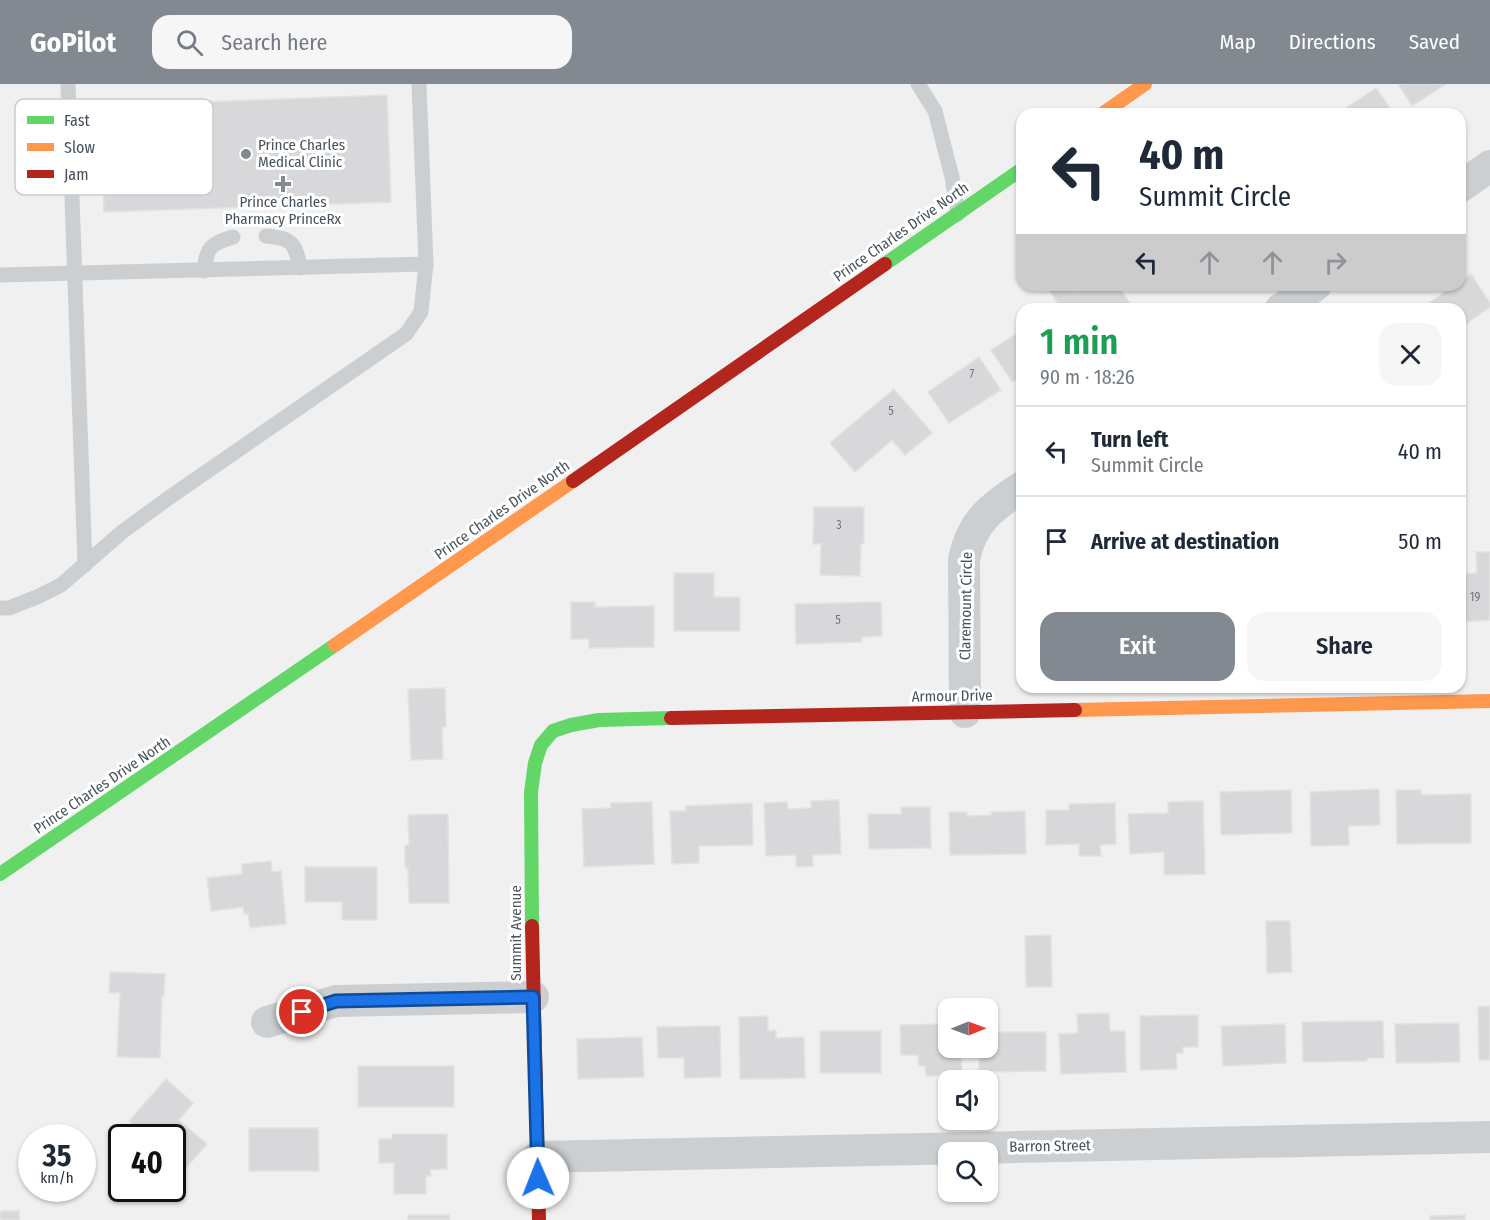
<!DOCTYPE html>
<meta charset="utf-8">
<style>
body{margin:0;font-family:"Fira Sans Condensed",sans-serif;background:#f6f6f7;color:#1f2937;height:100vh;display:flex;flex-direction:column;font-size:22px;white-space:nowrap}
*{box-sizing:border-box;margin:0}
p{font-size:20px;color:#747a83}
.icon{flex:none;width:33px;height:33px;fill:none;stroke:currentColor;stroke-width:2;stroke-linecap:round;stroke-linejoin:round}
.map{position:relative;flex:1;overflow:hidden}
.panel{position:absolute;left:1016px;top:219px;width:450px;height:390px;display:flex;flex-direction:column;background:#fff;border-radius:18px;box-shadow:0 2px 4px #0004}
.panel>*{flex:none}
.guide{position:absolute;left:1016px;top:24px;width:450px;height:183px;border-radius:18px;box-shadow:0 2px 4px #0004;background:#fff;color:#1f2937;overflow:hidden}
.needle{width:39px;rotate:89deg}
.controls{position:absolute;left:938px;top:914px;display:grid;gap:12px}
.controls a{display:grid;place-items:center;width:60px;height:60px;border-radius:12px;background:#fff;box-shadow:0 2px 4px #0004;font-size:30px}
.speed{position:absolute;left:18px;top:1040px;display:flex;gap:12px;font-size:30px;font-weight:700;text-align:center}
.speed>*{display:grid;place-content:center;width:78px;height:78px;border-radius:50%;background:#fff;box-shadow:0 2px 4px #0004;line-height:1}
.speed small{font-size:15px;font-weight:400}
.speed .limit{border:3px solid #111;border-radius:9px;background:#fff;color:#111}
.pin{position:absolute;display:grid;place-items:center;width:51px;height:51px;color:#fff;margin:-26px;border:3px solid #fff;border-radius:50%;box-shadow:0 2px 6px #0007}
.me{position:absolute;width:66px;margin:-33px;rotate:359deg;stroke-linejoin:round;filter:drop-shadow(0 0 4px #0008)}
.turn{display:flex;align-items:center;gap:21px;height:126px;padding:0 24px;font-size:27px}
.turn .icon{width:78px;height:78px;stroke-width:2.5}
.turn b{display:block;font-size:42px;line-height:51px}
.lanes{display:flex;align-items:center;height:57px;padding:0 24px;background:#0003;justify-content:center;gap:30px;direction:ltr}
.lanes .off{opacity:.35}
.round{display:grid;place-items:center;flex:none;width:63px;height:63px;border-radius:18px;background:#f6f6f7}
.summary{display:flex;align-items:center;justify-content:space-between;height:102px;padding:0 24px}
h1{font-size:36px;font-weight:600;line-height:45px;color:#1e9e55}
.action{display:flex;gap:12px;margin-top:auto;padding:12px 24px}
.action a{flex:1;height:69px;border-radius:18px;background:#828990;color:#fff;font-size:24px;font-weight:600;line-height:69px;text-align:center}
.action a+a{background:#f6f6f7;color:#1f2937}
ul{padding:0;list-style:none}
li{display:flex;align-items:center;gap:18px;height:90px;padding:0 24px;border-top:2px solid #e0e1e3}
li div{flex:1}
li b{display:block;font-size:22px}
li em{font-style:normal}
header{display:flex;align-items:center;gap:36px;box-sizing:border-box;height:84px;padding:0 30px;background:#828990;color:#fff}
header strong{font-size:28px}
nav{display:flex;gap:33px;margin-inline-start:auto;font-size:21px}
.search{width:420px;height:54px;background:#f6f6f7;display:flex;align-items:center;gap:15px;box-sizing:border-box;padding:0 21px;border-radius:18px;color:#747a83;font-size:22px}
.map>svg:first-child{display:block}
.building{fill:#d8d8da;stroke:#e2e2e3;stroke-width:1.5}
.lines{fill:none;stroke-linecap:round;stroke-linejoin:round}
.lane{stroke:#cccfd1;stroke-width:15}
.street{stroke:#cccfd1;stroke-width:32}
.fast{stroke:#63d668;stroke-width:14}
.slow{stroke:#ff974d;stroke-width:14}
.jam{stroke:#b3261e;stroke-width:14}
.route-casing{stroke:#114b97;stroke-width:15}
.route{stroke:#1a73e8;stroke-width:10}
.poi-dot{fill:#828990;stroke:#fff;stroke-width:2}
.labels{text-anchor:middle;stroke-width:6;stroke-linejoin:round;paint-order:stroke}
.number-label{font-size:12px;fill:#6d757d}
.poi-label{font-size:15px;fill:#47525c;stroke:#fff;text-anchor:start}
.street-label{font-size:15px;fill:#47525c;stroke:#fff}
.key{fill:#fff;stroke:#c8cbce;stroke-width:1.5}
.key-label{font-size:16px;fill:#47525c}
</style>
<header>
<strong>GoPilot</strong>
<div class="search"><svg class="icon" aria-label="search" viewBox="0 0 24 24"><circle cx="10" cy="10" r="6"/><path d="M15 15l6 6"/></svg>Search here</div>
<nav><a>Map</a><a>Directions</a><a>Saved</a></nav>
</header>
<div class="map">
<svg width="1490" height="1136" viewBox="0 0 1490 1136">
<rect width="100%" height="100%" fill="#f1f0f0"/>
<g class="building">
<polygon points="1398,0 1446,0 1412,22"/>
<polygon points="1376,4 1394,30 1341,30 1340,28"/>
<polygon points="387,11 391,118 104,128 101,22"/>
<polygon points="1471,190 1490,219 1490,223 1460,244 1460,225 1420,225 1455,201 1460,201 1460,198"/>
<polygon points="1074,201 1078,208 1089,201 1118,201 1131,221 1125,225 1062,225 1046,202"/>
<polygon points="1022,246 1022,292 1012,298 991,266"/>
<polygon points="979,273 1001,306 949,339 928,308"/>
<polygon points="894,305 932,349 905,371 892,356 855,388 830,359"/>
<polygon points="814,423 864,423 864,460 861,460 860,492 820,491 821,460 813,460"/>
<polygon points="1476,468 1490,468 1490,536 1460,538 1460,490 1477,489"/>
<polygon points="674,489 714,489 714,513 740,513 740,547 674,547"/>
<polygon points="571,518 595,518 595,523 654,522 654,563 589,564 589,555 571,555"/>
<polygon points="881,518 882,552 862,553 862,558 796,560 795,520"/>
<polygon points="445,604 446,643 442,643 443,675 411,676 408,605"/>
<polygon points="1379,705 1380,741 1348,742 1349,761 1311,762 1310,708"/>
<polygon points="1291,706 1292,749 1221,751 1220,708"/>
<polygon points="1396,706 1421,706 1421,711 1471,710 1471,759 1397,760"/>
<polygon points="839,716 841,770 812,771 813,782 796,783 796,771 766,772 764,719 787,718 788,725 811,724 811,717"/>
<polygon points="1203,717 1205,790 1164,791 1164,768 1130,770 1128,730 1168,729 1168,718"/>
<polygon points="652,718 654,780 584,783 582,725 611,724 610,719"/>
<polygon points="752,719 753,761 699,762 699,779 672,780 670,727 686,727 686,722"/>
<polygon points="1115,719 1116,760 1100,761 1101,772 1079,772 1079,760 1046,761 1046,726 1069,726 1069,720"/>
<polygon points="901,723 930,723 931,764 869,765 868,730 901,730"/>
<polygon points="1025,727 1026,770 950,771 949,728 967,728 967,732 991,731 991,728"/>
<polygon points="448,730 449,819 409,819 408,784 405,784 405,761 409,761 408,731"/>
<polygon points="271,777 272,788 281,787 286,840 250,844 248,830 244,830 243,823 211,827 207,794 242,790 242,780"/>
<polygon points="305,783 377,783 377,836 342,836 342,818 305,818"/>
<polygon points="1266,837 1290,837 1292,888 1267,889"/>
<polygon points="1051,851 1052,903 1026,903 1025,852"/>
<polygon points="110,888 165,890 164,912 162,912 160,974 117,973 120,909 109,909"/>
<polygon points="1490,922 1490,976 1479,976 1478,923"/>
<polygon points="1109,929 1110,947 1125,947 1126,988 1061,990 1059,950 1078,949 1077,930"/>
<polygon points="1198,931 1198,963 1183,963 1183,969 1176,969 1177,985 1140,986 1140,932"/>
<polygon points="768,932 768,947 776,946 776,954 804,953 805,994 740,995 739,933"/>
<polygon points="1383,937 1384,974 1367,974 1367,977 1303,978 1302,938"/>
<polygon points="1459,939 1460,978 1396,979 1395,940"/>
<polygon points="948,940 948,963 961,963 962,991 926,992 925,982 919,982 918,971 901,971 900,941"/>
<polygon points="1285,940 1286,979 1223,982 1221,942"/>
<polygon points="720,942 721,993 684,994 684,974 658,974 657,943"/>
<rect x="820" y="947" width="61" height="42"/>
<polygon points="987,948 1046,948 1046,987 979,988 979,963 987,963"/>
<polygon points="642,953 644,993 578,995 577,955"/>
<rect x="358" y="982" width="96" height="41"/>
<polygon points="166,995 193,1019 179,1036 207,1060 185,1085 178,1080 172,1085 172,1053 147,1053 129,1037"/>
<polygon points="249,1044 318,1044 319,1087 249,1087"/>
<polygon points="392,1050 447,1050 447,1085 430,1086 431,1092 426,1092 426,1110 394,1110 394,1079 379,1079 379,1055 392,1055"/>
<rect x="0" y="1127" width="19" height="9"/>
<polygon points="408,1131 449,1131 450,1136 408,1136"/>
<polygon points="1465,1131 1465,1136 1430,1136 1430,1132"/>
</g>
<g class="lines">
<g class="lane">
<polyline points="68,0 85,481"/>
<polyline points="918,0 935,27 952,93 958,130"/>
<path d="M266,152C293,154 294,159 301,184"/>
<path d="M204,187C207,163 210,160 233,153"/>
<polyline points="0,191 426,180"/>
<polyline points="0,524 9,524 37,513 61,501 122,448 170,413 406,250 421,228 426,180 419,0"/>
</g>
<g class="street">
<polyline points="1460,103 1490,82"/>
<polyline points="1281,225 1316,201"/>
<path d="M965,628L964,475C972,437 991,424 1022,403"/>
<polyline points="267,938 336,917 533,913"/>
<polyline points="538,1073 1490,1053"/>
</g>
<g class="fast">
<polyline points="885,180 1022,85"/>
<polyline points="0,790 335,561"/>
<polyline points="532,842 531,708 535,679 541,661 553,647 571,641 599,636 671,634"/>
</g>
<g class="slow">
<polyline points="1102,30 1145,0"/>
<polyline points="335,561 573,397"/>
<polyline points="1075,626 1490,617"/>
</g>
<g class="jam">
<polyline points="573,397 885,180"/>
<polyline points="671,634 1075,626"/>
<polyline points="532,842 539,1136"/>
</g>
</g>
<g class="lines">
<defs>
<polyline id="route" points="302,928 336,917 533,913 538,1094"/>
</defs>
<use href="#route" class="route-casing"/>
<use href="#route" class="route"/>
</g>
<g class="poi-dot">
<circle cx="246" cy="70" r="6"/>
<path d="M280 91h6v6h6v6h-6v6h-6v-6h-6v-6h6z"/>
</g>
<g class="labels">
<g class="number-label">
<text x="972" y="294">7</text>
<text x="891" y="331">5</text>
<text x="839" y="445">3</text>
<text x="1475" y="517">19</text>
<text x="838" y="540">5</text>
</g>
<g class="poi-label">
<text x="258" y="66">Prince Charles<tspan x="258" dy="17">Medical Clinic</tspan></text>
<text x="283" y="123" text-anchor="middle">Prince Charles<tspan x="283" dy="17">Pharmacy PrinceRx</tspan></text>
</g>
<g class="street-label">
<text transform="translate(901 148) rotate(-35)" y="5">Prince Charles Drive North</text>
<text transform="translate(502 426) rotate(-35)" y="5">Prince Charles Drive North</text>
<text transform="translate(966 522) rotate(-89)" y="5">Claremount Circle</text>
<text transform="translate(952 612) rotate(-1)" y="5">Armour Drive</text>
<text transform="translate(102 701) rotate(-34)" y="5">Prince Charles Drive North</text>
<text transform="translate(516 849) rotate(-90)" y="5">Summit Avenue</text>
<text transform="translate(1050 1062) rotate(-1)" y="5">Barron Street</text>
</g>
</g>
<rect x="15" y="15" width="198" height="96" rx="9" class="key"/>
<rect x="27" y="32" width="27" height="8" fill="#63d668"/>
<rect x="27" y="59" width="27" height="8" fill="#ff974d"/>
<rect x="27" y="86" width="27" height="8" fill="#b3261e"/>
<g class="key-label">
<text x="64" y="42">Fast</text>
<text x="64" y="69">Slow</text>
<text x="64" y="96">Jam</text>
</g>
</svg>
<div class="controls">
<a><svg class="needle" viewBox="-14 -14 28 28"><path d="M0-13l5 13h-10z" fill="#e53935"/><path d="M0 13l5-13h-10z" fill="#747a83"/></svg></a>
<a><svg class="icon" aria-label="sound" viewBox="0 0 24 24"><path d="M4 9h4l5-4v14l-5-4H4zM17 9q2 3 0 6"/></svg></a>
<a><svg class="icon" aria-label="search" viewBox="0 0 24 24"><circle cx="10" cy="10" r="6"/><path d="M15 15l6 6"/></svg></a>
</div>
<div class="speed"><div>35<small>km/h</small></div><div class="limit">40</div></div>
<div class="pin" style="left:302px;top:928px;background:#d93025"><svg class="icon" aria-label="arrive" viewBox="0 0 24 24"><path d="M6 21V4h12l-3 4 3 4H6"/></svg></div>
<svg class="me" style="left:538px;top:1094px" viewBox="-20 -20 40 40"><circle r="19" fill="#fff"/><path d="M0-13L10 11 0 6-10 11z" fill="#1a73e8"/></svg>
<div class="guide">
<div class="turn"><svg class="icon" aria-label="left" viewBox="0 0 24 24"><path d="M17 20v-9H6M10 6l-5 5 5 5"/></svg><div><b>40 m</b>Summit Circle</div></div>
<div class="lanes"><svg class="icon" aria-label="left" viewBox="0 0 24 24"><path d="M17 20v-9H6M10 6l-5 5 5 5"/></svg><svg class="icon off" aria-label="ahead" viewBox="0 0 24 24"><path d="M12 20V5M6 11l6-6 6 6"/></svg><svg class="icon off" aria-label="ahead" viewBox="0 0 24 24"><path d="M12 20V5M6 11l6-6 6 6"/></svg><svg class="icon off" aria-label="right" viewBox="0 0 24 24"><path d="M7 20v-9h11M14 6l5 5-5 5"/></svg></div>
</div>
<section class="panel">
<div class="summary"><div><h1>1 min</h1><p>90 m · 18:26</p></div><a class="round"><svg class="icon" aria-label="close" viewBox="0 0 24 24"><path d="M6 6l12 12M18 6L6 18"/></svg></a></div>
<ul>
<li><svg class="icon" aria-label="left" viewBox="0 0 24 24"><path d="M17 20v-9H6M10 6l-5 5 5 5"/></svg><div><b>Turn left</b><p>Summit Circle</p></div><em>40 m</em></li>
<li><svg class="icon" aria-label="arrive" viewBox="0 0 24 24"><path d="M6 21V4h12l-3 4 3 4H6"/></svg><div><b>Arrive at destination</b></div><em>50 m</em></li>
</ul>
<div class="action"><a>Exit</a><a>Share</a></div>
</section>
</div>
